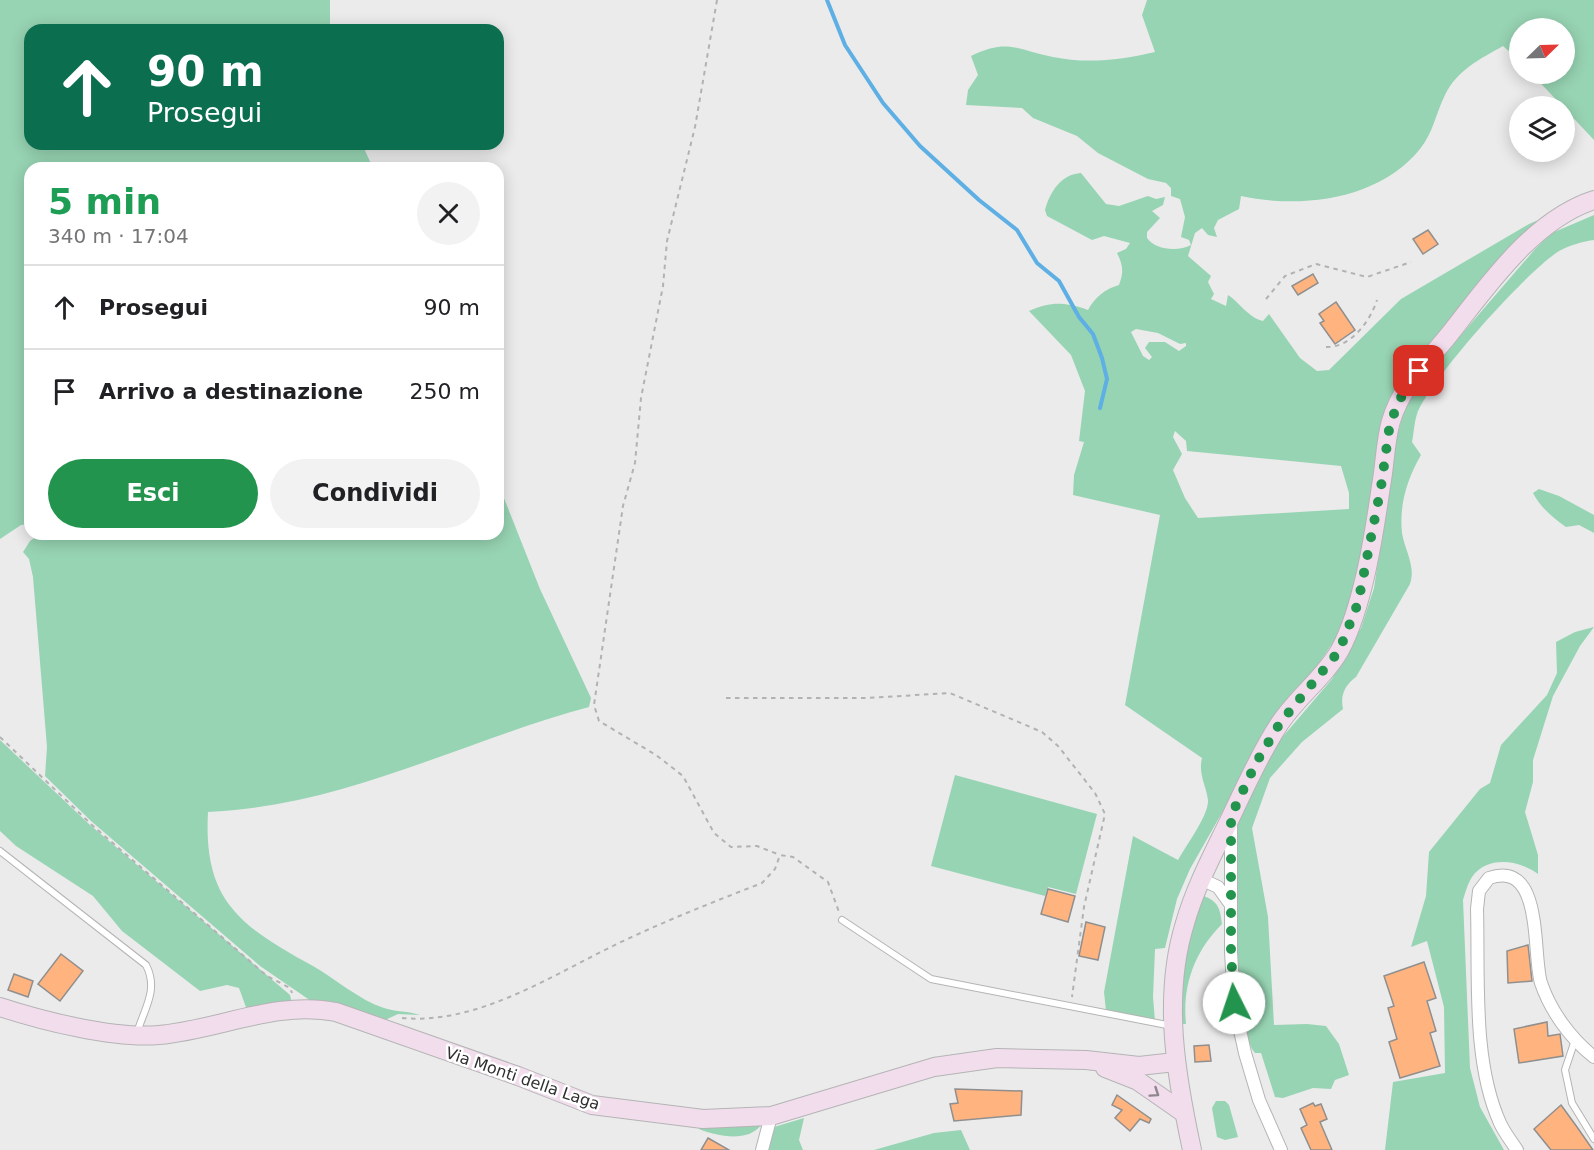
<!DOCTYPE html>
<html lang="it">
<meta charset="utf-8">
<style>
body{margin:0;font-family:"DejaVu Sans",sans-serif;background:#f2f2f2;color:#202124;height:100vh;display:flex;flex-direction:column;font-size:22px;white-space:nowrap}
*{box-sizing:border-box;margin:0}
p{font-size:20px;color:#757577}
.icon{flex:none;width:33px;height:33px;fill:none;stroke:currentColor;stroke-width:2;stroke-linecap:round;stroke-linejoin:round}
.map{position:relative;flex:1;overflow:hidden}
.sheet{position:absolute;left:24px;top:162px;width:480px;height:378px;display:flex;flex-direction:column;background:#fff;border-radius:18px;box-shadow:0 3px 15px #0003}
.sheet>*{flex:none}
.top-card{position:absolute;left:24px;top:24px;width:480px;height:126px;border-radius:18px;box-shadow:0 3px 15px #0003;background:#0b6e4f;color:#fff;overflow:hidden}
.needle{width:39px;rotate:67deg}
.controls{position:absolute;left:1509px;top:18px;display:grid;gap:12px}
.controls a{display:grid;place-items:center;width:66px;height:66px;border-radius:50%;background:#fff;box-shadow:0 3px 15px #0003;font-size:30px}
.pin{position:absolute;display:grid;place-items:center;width:51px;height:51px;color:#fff;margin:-26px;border-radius:12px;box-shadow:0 3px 9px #0006}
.me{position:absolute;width:66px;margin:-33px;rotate:356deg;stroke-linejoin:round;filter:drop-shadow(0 0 4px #0008)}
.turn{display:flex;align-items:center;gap:21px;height:126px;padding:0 24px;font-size:27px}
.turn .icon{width:78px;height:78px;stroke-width:2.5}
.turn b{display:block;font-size:42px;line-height:51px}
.round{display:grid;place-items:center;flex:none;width:63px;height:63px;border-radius:32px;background:#f2f2f2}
.head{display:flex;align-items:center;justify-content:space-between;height:102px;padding:0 24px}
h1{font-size:36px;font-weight:800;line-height:45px;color:#1e9e55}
.primary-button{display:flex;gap:12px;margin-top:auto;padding:12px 24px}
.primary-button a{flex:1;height:69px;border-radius:36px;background:#23944d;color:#fff;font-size:24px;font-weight:800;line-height:69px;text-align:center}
.primary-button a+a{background:#f2f2f2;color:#202124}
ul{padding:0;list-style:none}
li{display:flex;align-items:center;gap:18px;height:84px;padding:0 24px;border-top:2px solid #e0e0e0}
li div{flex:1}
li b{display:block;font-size:22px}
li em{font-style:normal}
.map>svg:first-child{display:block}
.green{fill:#97d4b3;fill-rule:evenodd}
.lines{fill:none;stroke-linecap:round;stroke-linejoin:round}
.stream{stroke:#5eafe4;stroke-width:4}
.building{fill:#ffb37f;stroke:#908f8e;stroke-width:1.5}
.lane-casing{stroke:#b4b4b5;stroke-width:8}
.street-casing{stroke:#b4b4b5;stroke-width:14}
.secondary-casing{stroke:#b4b4b5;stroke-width:20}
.path{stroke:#b2b2b3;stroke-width:2;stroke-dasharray:4.5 4.5;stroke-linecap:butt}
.lane{stroke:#fff;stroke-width:6}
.street{stroke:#fff;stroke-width:12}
.secondary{stroke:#f2dded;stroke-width:18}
.oneway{stroke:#90868e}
.route{stroke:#23944d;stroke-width:10;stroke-dasharray:0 18}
.labels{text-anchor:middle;stroke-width:5;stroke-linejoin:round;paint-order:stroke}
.street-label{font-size:16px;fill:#2f2f30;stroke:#fff}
</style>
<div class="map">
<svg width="1594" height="1150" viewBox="0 0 1594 1150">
<rect width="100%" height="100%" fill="#ebebec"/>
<g class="green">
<polygon points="0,0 330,0 330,30 30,30 30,144 362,144 373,168 30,168 30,524 21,525 0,539"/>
<path d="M1147,0H1594V140L1532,74H1564V28H1520L1519,60L1503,46C1480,59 1457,70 1445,95C1436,113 1433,133 1420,149C1379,200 1301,209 1241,196L1239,209L1218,220L1214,228L1217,237L1208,235L1202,228L1195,233L1188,256L1211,276L1208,282L1214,294L1211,299L1226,306L1228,295C1240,303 1249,318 1263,321L1269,314L1300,358L1317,371L1329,370L1401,299L1529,224L1565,209L1406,375L1387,405L1360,567L1350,606L1336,638L1240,781L1190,869L1177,899L1165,948L1155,949L1153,997L1155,1021L1106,1011L1104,992L1133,836L1178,860C1185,847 1209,815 1208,800C1206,785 1198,774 1202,758L1125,705L1160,515L1073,495L1074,475L1084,442L1079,441L1085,391L1071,355L1029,311C1051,301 1066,302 1088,310C1095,297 1105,289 1119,285C1124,272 1123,265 1117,253L1126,249L1130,243L1104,236L1092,240L1047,216L1045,210C1050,192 1061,174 1081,173L1106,204L1119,206L1148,196L1156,199L1165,197L1163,205L1152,211L1160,218L1147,232V238C1155,250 1178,252 1191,245L1189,240L1181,237L1185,217L1180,199L1171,196V188L1166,183L1148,179L1098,153L1077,136L1033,118L1022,108L966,105L968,90L978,75L971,56C1008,38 1018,50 1053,57C1086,64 1122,60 1155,52L1142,15ZM1136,329L1158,333L1180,344L1186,343V346L1179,351L1165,342H1149L1145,348L1152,357L1149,360L1143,356L1131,332ZM1175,431L1186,441L1187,451L1341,466L1349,493V509L1198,518L1185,498L1173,470L1182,454L1173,437Z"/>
<path d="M1594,215V240C1584,241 1568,246 1559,251C1526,272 1430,379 1417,414C1414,423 1414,433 1412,442L1421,455C1407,479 1399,505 1402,533C1405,551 1416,566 1410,584L1356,677C1345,685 1340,695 1343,709L1302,742L1270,778L1252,828L1268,917L1274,1025L1307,1024L1326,1026L1339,1044L1349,1075L1335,1080L1331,1089L1313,1088L1283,1098L1275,1097L1261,1053H1255L1252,1049L1244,1030L1237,979L1238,816L1274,747L1332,679L1361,628L1374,588L1396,440L1405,408L1424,378L1536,248L1552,233Z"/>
<path d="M498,483L540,589L591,698L589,707C459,742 345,806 208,812C203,901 240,926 313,966C336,979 359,1000 384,1008C396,1012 408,1011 420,1015L398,1014L381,1022L314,1003L260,966L91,821L45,776L47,747L33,577L29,559L23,552L30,541L40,534H498Z"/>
<path d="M1539,489L1559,496L1594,515V533L1579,525L1566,527C1552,517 1541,508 1533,493Z"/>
<path d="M1594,627L1580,646L1553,696L1533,760V782L1525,812L1538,855V874C1520,860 1487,855 1472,877C1468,883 1465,893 1463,900L1470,1068L1480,1107L1504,1150H1385L1393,1082L1445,1073L1444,1007L1427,941L1411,947L1426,896L1429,852L1480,789L1490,783L1501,745L1547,695L1557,673L1556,642L1575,632Z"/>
<polygon points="0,740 89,824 290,995 293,1008 247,1010 239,988 227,985 200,991 122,931 93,896 16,846 0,831"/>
<polygon points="955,775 1097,814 1076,894 1048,887 1045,896 931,866"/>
<path d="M1204,896C1219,902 1220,909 1222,924C1195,951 1182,985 1186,1024H1180L1179,984L1195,902Z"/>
<polygon points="1216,1101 1225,1101 1229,1105 1238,1137 1225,1140 1217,1137 1212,1108"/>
<polygon points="804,1118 799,1140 803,1150 768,1150 774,1127"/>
<path d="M699,1123L761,1125C748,1143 716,1136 699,1129Z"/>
<polygon points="961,1130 970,1150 874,1150 934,1133"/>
</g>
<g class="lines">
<polyline class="stream" points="827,0 845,45 883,103 920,146 979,200 1017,230 1037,263 1059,281 1079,317 1093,334 1102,358 1107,379 1100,408"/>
</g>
<g class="building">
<polygon points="1428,230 1438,244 1423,254 1413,239"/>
<polygon points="1313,274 1318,283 1298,295 1292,286"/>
<polygon points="1336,302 1355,330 1335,344 1320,323 1324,321 1319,314"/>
<polygon points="1048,889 1075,896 1068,922 1041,914"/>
<polygon points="1086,922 1105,927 1098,960 1079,956"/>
<polygon points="1528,945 1532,981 1508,983 1507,951"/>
<polygon points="61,954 83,971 60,1001 38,984"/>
<polygon points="1424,962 1436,998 1427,1001 1436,1031 1430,1033 1440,1066 1400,1078 1389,1042 1397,1039 1388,1008 1394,1006 1384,976"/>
<polygon points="14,974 33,981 28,997 8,990"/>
<polygon points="1547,1022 1548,1036 1560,1034 1563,1056 1519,1063 1514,1029"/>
<polygon points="1209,1045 1211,1061 1195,1062 1194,1046"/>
<polygon points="955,1089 1022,1091 1021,1115 954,1121 950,1104 958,1103"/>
<polygon points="1117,1095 1151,1119 1149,1123 1140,1119 1130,1131 1115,1118 1122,1110 1112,1105"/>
<polygon points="1313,1103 1315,1106 1321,1104 1327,1119 1320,1122 1332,1150 1311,1150 1301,1128 1307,1125 1300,1109"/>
<polygon points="1561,1105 1577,1127 1593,1150 1551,1150 1534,1129"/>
<polygon points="708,1138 729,1150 701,1150"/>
</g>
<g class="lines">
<defs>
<g id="lane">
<path d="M0,851L146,965C159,990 144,1009 137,1033"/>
<polyline points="842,920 931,979 1172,1026"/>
<polyline points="1575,1040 1565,1070 1572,1103 1594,1139"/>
</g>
<g id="street">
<polyline points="1231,820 1231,952 1234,1003 1245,1053 1259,1100 1281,1150"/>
<polyline points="1201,879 1218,887 1231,905"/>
<polyline points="762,1150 771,1116"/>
<path d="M1517,1150C1511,1141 1504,1132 1500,1123C1472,1061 1479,976 1477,909L1479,891L1489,878C1544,859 1532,953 1541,983C1551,1012 1571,1039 1594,1057"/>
</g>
<g id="secondary">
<path d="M0,1007C43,1021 114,1039 159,1035C218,1030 276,1000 336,1012L518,1076L592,1105L703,1119L771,1116L934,1067L997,1058L1086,1060L1139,1066L1175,1062"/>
<polyline points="1105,1068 1138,1081 1184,1113"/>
<path d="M1192,1150C1176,1076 1162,997 1185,923C1195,888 1212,856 1228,823C1244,790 1258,757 1278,726C1295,699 1324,678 1340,650C1363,607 1374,535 1381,486C1385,465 1385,442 1391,421C1401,387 1426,363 1448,336C1487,287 1532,220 1594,200"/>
</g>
</defs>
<use href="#lane" class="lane-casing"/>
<use href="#street" class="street-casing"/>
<use href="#secondary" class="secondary-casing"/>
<g class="path">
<polyline points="717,0 695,127 667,241 663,286 641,398 635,463 623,506 594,705 599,721 656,755 683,776 714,833 731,847 757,846 780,855"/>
<polyline points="1266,299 1285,276 1316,264 1367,277 1411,262"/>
<path d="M1326,347C1350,348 1370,322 1377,300"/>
<polyline points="726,698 867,698 950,693 1042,732 1058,746 1095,793 1105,814 1084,907 1072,997"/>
<polyline points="0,737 93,826 267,976 290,988 292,993"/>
<path d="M402,1018C478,1025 552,975 619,943C665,921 713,902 762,883L775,869L780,855L793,857L828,882L839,912"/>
</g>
<use href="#lane" class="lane"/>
<use href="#street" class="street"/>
<use href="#secondary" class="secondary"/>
</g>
<defs><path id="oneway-chevron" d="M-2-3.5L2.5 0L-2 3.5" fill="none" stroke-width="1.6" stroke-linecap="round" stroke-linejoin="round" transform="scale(1.5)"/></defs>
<use class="oneway" href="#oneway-chevron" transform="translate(1155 1093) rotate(34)"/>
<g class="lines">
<polyline class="route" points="1234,1003 1231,952 1231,816 1256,763 1280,723 1339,651 1358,603 1381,487 1390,423 1403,393 1419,371"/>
</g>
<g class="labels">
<g class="street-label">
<text transform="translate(523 1078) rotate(19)" y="6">Via Monti della Laga</text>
</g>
</g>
</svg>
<div class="controls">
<a><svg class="needle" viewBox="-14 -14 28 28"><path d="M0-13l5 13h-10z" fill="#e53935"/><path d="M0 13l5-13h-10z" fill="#757577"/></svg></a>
<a><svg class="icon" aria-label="layers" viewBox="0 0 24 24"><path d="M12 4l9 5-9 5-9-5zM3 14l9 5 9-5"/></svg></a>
</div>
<div class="pin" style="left:1419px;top:371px;background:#d93025"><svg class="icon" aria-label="arrive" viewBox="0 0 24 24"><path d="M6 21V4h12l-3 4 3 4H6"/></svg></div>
<svg class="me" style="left:1234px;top:1003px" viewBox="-20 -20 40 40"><circle r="19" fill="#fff"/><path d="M0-13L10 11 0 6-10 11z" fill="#23944d"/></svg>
<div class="top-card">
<div class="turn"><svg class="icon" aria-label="ahead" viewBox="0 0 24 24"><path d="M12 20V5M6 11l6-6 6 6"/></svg><div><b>90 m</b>Prosegui</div></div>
</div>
<section class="sheet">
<div class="head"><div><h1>5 min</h1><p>340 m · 17:04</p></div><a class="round"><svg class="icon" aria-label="close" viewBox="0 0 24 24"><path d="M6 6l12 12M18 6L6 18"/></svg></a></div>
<ul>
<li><svg class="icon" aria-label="ahead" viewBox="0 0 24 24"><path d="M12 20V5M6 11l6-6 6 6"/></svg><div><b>Prosegui</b></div><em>90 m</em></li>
<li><svg class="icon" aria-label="arrive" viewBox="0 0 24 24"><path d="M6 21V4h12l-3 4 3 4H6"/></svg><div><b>Arrivo a destinazione</b></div><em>250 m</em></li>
</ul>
<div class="primary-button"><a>Esci</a><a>Condividi</a></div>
</section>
</div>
